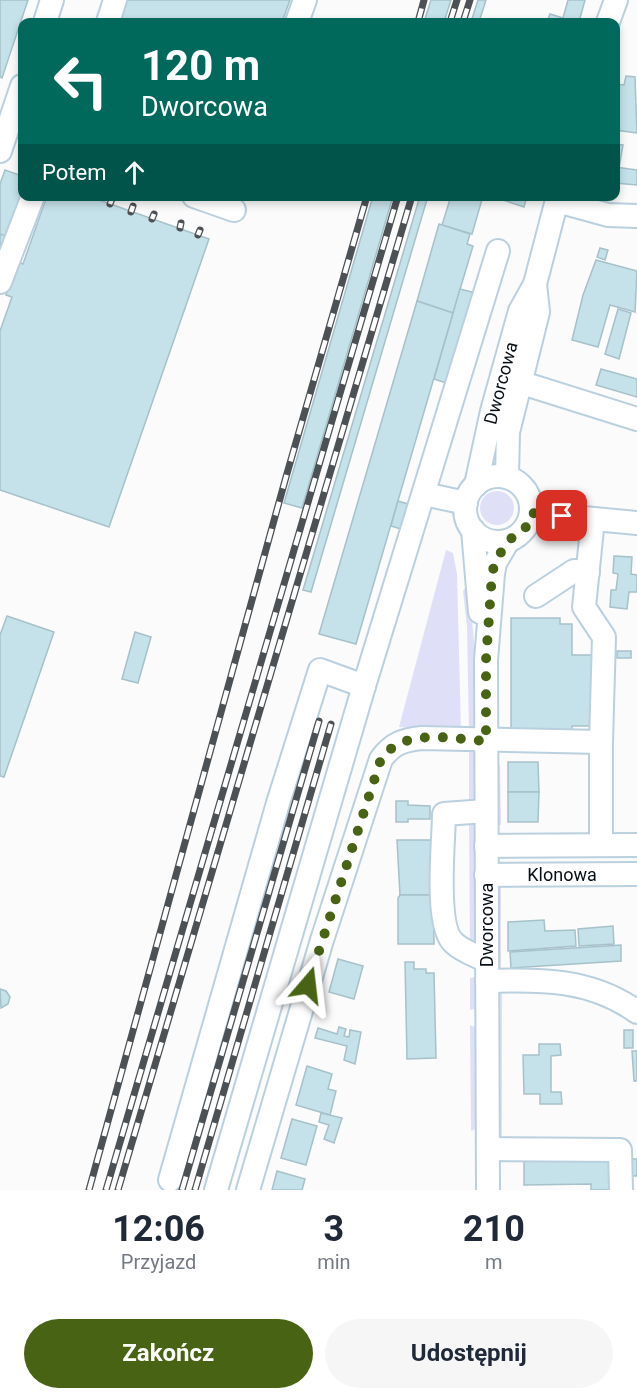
<!DOCTYPE html>
<html lang="pl">
<meta charset="utf-8">
<style>
body{margin:0;font-family:Roboto,sans-serif;background:#f6f6f7;color:#1f2937;height:100vh;display:flex;flex-direction:column;font-size:22px;white-space:nowrap}
*{box-sizing:border-box;margin:0}
p{font-size:20px;color:#747a83}
.icon{flex:none;width:33px;height:33px;fill:none;stroke:currentColor;stroke-width:2;stroke-linecap:round;stroke-linejoin:round}
.map{position:relative;height:1190px;overflow:hidden}
.side{display:flex;flex-direction:column;background:#fff;flex:1}
.side>*{flex:none}
.top-card{position:absolute;left:18px;top:18px;width:602px;height:183px;border-radius:12px;box-shadow:0 3px 9px #0003;background:#00695c;color:#fff;overflow:hidden}
.pin{position:absolute;display:grid;place-items:center;width:51px;height:51px;color:#fff;margin:-26px;border-radius:12px;box-shadow:0 3px 9px #0006}
.me{position:absolute;width:66px;margin:-33px;rotate:17deg;stroke-linejoin:round;filter:drop-shadow(0 0 4px #0008)}
.turn{display:flex;align-items:center;gap:21px;height:126px;padding:0 24px;font-size:27px}
.turn .icon{width:78px;height:78px;stroke-width:2.5}
.turn b{display:block;font-size:42px;line-height:51px}
.then{display:flex;align-items:center;height:57px;padding:0 24px;background:#0003;gap:12px;font-size:22px}
.eta{display:flex;justify-content:space-evenly;align-items:center;height:102px;text-align:center}
.eta b{font-size:36px;font-weight:700;line-height:42px}
.action{display:flex;gap:12px;margin-top:auto;padding:12px 24px}
.action a{flex:1;height:69px;border-radius:36px;background:#486314;color:#fff;font-size:24px;font-weight:700;line-height:69px;text-align:center}
.action a+a{background:#f6f6f7;color:#1f2937}
.map>svg:first-child{display:block}
.green{fill:#dfe0f8}
.building{fill:#c5e1e9;stroke:#a6c1c9;stroke-width:1.5}
.lines{fill:none;stroke-linecap:round;stroke-linejoin:round}
.minor-casing{stroke:#bad0df;stroke-width:26}
.minor{stroke:#fff;stroke-width:22}
.rail-casing{stroke:#4c5155;stroke-width:7}
.rail{stroke:#fff;stroke-width:4.5;stroke-dasharray:14;stroke-linecap:butt}
.route{stroke:#486314;stroke-width:10;stroke-dasharray:0 18}
.labels{text-anchor:middle;stroke-width:4.5;stroke-linejoin:round;paint-order:stroke}
.street-label{font-size:18px;fill:#080f14;stroke:#fff}
</style>
<div class="map">
<svg width="637" height="1190" viewBox="0 0 637 1190">
<rect width="100%" height="100%" fill="#fbfbfb"/>
<g class="green">
<circle cx="497" cy="508" r="17"/>
<polygon points="446,550 453,553 457,574 461,731 399,727"/>
<path d="M467,585C476,633 476,681 476,729L469,732L467,627L463,591Z"/>
<polygon points="469,747 476,750 477,804 469,806"/>
<polygon points="500,765 501,825 497,825 497,766"/>
<polygon points="469,821 477,821 477,944 470,947"/>
<polygon points="501,883 501,978 498,976 497,888"/>
<polygon points="474,977 477,980 477,1008 470,1010 470,978"/>
<polygon points="502,985 502,1146 498,1143 498,986"/>
<polygon points="470,1025 477,1028 478,1128 471,1131"/>
</g>
<g class="building">
<polygon points="0,0 28,0 2,78 0,77"/>
<polygon points="124,0 290,0 282,22 117,22"/>
<polygon points="431,0 451,0 444,22 424,22"/>
<polygon points="478,0 486,0 479,22 471,22"/>
<polygon points="568,0 585,0 579,22 547,22 550,14 563,18"/>
<polygon points="626,76 635,77 637,133 615,130 615,84 624,85"/>
<polygon points="615,144 623,145 619,168 615,167"/>
<polygon points="615,167 637,170 637,185 615,183"/>
<polygon points="5,170 22,176 22,196 0,264 0,184"/>
<polygon points="47,196 88,196 209,239 109,527 0,490 0,331 12,297 6,295 18,262 23,264"/>
<polygon points="373,196 393,196 302,508 284,503"/>
<polygon points="420,196 428,196 311,592 303,590"/>
<polygon points="451,196 483,196 472,234 442,225"/>
<polygon points="504,196 527,196 524,207 503,200"/>
<polygon points="439,224 470,234 467,244 473,246 453,313 417,301"/>
<polygon points="0,234 9,237 0,265"/>
<polygon points="600,248 608,250 605,260 597,257"/>
<polygon points="596,260 637,271 635,312 610,305 598,347 572,340 583,295"/>
<polygon points="460,289 476,293 449,384 434,379"/>
<polygon points="417,301 453,313 356,644 319,634"/>
<polygon points="618,309 631,313 619,359 605,354"/>
<polygon points="601,369 637,379 637,397 596,385"/>
<polygon points="398,501 408,504 401,529 391,526"/>
<polygon points="614,556 632,557 631,574 637,575 637,592 629,592 627,609 610,607 611,590 616,590 618,574 613,573"/>
<polygon points="7,616 54,632 4,777 0,776 0,635"/>
<polygon points="511,618 560,618 560,624 572,624 572,655 594,655 594,726 572,726 572,733 511,734"/>
<polygon points="135,632 151,637 138,683 122,679"/>
<rect x="617" y="651" width="14" height="7"/>
<polygon points="508,762 538,762 539,792 508,792"/>
<polygon points="508,792 539,792 538,822 508,822"/>
<polygon points="396,801 408,801 408,805 430,806 430,819 408,819 408,822 396,822"/>
<polygon points="397,840 431,840 430,882 433,882 433,895 400,895"/>
<polygon points="400,895 433,895 434,944 398,944 398,898"/>
<polygon points="544,920 545,931 575,930 576,946 508,951 508,922"/>
<polygon points="613,926 614,944 579,946 578,929"/>
<polygon points="621,945 621,961 511,968 510,952"/>
<polygon points="338,959 363,966 354,999 329,992"/>
<polygon points="405,962 414,962 414,969 426,969 426,973 434,973 436,1058 407,1059"/>
<polygon points="0,989 6,991 10,997 8,1004 1,1008"/>
<polygon points="339,1027 346,1029 344,1036 349,1037 350,1030 361,1032 355,1064 344,1060 347,1046 315,1038 318,1028 337,1034"/>
<rect x="624" y="1030" width="9" height="18"/>
<polygon points="539,1044 560,1044 561,1055 551,1056 551,1092 561,1092 562,1104 540,1104 540,1094 524,1094 523,1055 539,1055"/>
<polygon points="632,1051 637,1051 637,1081 634,1081"/>
<polygon points="307,1066 332,1074 328,1089 336,1091 330,1115 296,1105"/>
<polygon points="321,1113 342,1118 334,1143 324,1139 329,1125 319,1122"/>
<polygon points="292,1119 317,1126 306,1165 281,1158"/>
<polygon points="524,1159 611,1159 617,1190 591,1190 591,1184 524,1185"/>
<rect x="631" y="1159" width="6" height="17"/>
<polygon points="277,1171 305,1179 302,1190 272,1190"/>
</g>
<g class="lines">
<defs>
<g id="minor">
<polyline points="45,22 52,0"/>
<polyline points="108,22 115,0"/>
<polyline points="297,22 305,0"/>
<polyline points="608,22 616,0"/>
<polyline points="0,151 22,86"/>
<polyline points="194,196 234,210"/>
<polyline points="557,201 608,215 637,216"/>
<polyline points="0,282 33,196"/>
<polyline points="519,382 637,419"/>
<circle cx="498" cy="509" r="33"/>
<polyline points="507,477 508,432 538,312 535,284"/>
<polyline points="476,485 492,411 520,311 535,284 558,196"/>
<polyline points="424,494 466,503"/>
<polyline points="531,513 637,523"/>
<polyline points="473,530 480,612"/>
<polyline points="536,596 574,571 588,572"/>
<path d="M486,811L444,814C444,840 434,926 454,943C462,951 477,956 487,961"/>
<polyline points="601,845 601,742"/>
<polyline points="486,846 637,845"/>
<polyline points="486,875 637,874"/>
<path d="M487,981C540,979 592,979 637,1012"/>
<polyline points="488,1149 620,1150 621,1190"/>
<polyline points="170,1180 278,803 320,670 364,686"/>
<polyline points="216,1190 364,686 498,251"/>
<path d="M248,1190L322,940L381,759C393,743 403,740 422,738L601,742L604,637L584,607L593,519"/>
<polyline points="488,1190 486,660 493,574 495,563 508,541"/>
</g>
</defs>
<use href="#minor" class="minor-casing"/>
<use href="#minor" class="minor"/>
<defs>
<g id="rail">
<polyline points="418,22 424,0"/>
<polyline points="450,22 457,0"/>
<polyline points="463,22 470,0"/>
<polyline points="110,204 112,199"/>
<polyline points="131,212 133,206"/>
<polyline points="152,219 154,214"/>
<polyline points="180,228 181,223"/>
<polyline points="198,235 200,230"/>
<polyline points="89,1190 286,477 367,196"/>
<polyline points="106,1190 398,196"/>
<polyline points="118,1190 412,196"/>
<polyline points="182,1190 319,721"/>
<polyline points="195,1190 331,724"/>
</g>
</defs>
<use href="#rail" class="rail-casing"/>
<use href="#rail" class="rail"/>
</g>
<g class="lines">
<path class="route" d="M308,985L381,759C404,727 451,739 486,741V660L492,574L495,562L508,541L526,527L531,513L562,516"/>
</g>
<g class="labels">
<g class="street-label">
<text transform="translate(501 383) rotate(-75)" y="6">Dworcowa</text>
<text x="562" y="881">Klonowa</text>
<text transform="translate(487 925) rotate(-90)" y="6">Dworcowa</text>
</g>
</g>
</svg>
<div class="pin" style="left:562px;top:516px;background:#d93025"><svg class="icon" aria-label="arrive" viewBox="0 0 24 24"><path d="M6 21V4h12l-3 4 3 4H6"/></svg></div>
<svg class="me" style="left:308px;top:985px" viewBox="-20 -20 40 40"><path d="M0-17L14 15 0 8-14 15z" fill="#486314" stroke="#fff" stroke-width="4"/></svg>
<div class="top-card">
<div class="turn"><svg class="icon" aria-label="left" viewBox="0 0 24 24"><path d="M17 20v-9H6M10 6l-5 5 5 5"/></svg><div><b>120 m</b>Dworcowa</div></div>
<div class="then">Potem<svg class="icon" aria-label="ahead" viewBox="0 0 24 24"><path d="M12 20V5M6 11l6-6 6 6"/></svg></div>
</div>
</div>
<section class="side">
<div class="eta">
<div><b>12:06</b><p>Przyjazd</p></div>
<div><b>3</b><p>min</p></div>
<div><b>210</b><p>m</p></div>
</div>
<div class="action"><a>Zakończ</a><a>Udostępnij</a></div>
</section>
